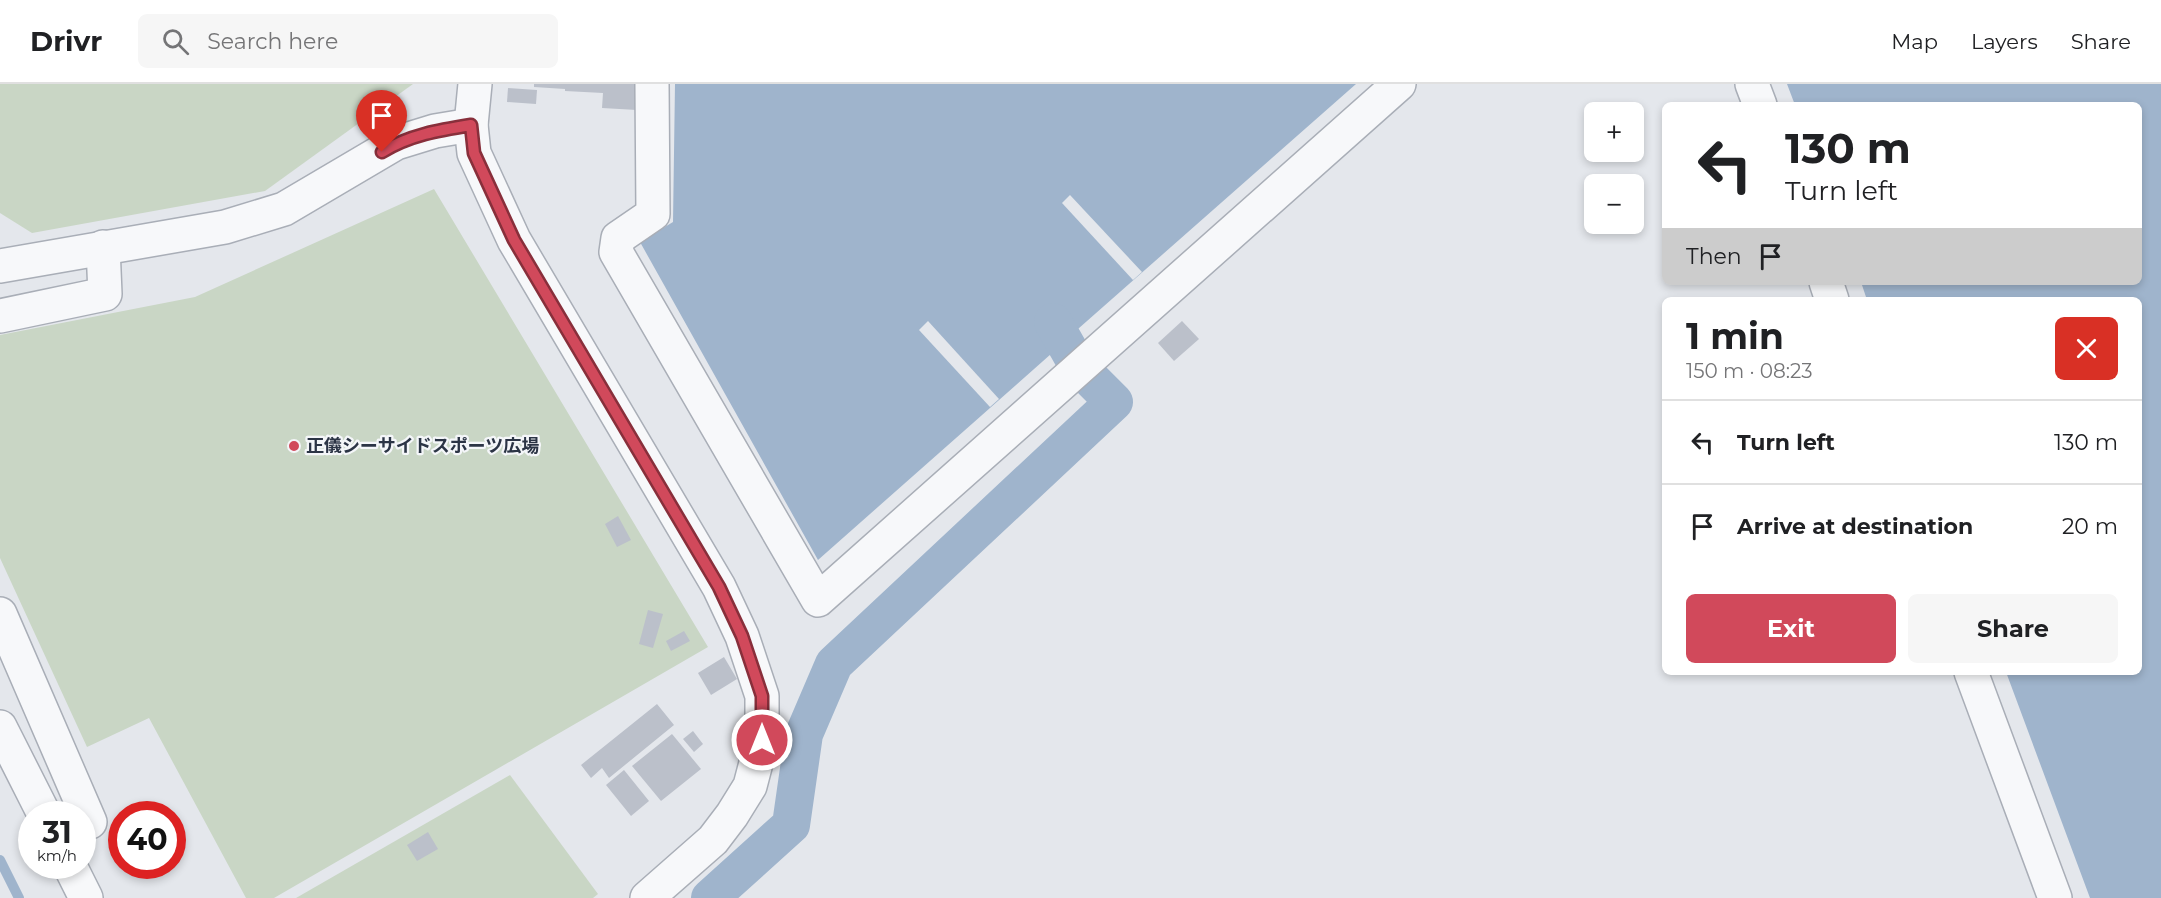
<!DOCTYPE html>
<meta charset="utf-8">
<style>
body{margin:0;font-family:Montserrat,"Noto Sans JP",sans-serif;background:#f6f6f6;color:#202124;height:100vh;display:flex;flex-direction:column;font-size:22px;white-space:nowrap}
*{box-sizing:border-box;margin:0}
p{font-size:20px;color:#757577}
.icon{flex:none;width:33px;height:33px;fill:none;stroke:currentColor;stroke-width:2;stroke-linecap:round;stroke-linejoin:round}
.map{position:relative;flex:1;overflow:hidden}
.drawer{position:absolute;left:1662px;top:213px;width:480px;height:378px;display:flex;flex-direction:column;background:#fff;border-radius:9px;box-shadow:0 3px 9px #0003}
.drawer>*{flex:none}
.hud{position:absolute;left:1662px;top:18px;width:480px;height:183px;border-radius:9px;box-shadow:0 3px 9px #0003;background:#fff;color:#202124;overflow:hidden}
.buttons{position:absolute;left:1584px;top:18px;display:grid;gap:12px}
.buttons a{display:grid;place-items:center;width:60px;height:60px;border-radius:9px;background:#fff;box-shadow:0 3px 9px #0003;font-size:30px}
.speed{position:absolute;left:18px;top:717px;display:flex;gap:12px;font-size:30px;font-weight:700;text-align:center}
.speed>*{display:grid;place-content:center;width:78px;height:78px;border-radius:50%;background:#fff;box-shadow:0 3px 9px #0003;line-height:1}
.speed small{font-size:15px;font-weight:400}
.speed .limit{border:9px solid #d22;background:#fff;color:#111}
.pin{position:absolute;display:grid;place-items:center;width:51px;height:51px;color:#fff;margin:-62px -26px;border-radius:50% 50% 50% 0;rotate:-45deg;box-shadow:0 0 6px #0007}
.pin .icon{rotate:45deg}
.me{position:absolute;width:66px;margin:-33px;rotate:0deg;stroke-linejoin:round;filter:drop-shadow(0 0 4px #0008)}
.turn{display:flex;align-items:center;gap:21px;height:126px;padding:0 24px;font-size:27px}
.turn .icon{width:78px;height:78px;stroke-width:2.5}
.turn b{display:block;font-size:42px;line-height:51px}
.then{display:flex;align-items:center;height:57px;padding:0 24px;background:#0003;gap:12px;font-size:22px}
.round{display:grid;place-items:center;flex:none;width:63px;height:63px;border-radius:9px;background:#f6f6f6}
.overview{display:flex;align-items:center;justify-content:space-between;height:102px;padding:0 24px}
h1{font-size:36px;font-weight:700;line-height:45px}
.action{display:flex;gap:12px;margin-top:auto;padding:12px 24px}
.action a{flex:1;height:69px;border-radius:9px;background:#d1495b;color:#fff;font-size:24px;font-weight:700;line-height:69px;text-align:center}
.action a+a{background:#f6f6f6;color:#202124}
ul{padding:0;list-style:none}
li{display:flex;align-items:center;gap:18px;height:84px;padding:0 24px;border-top:2px solid #e0e0e0}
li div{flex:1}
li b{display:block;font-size:22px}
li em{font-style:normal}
header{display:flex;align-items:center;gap:36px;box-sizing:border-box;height:84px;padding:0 30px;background:#fff;border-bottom:2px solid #e0e0e0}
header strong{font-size:28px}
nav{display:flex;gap:33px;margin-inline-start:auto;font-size:21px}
.search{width:420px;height:54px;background:#f6f6f6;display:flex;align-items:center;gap:15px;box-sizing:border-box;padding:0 21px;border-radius:9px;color:#757577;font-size:22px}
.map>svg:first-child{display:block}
.green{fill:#c9d6c5}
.water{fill:#9fb4cc}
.pier{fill:#e4e7ec}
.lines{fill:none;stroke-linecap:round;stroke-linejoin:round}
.stream{stroke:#9fb4cc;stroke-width:10}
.canal{stroke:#9fb4cc;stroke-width:38}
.building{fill:#bbc0ca}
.minor-casing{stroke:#a9aeb7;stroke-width:36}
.minor{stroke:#f7f8fa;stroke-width:33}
.route-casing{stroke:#882f3b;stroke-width:15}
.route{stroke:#d1495b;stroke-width:10}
.poi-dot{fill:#d1495b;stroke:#f4f6f9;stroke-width:2}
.labels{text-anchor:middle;stroke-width:4.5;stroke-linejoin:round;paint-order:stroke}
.poi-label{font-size:18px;font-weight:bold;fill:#2b3445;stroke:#f4f6f9;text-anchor:start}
</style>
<header>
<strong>Drivr</strong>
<div class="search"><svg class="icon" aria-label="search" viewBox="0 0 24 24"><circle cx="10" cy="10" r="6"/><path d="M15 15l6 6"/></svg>Search here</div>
<nav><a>Map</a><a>Layers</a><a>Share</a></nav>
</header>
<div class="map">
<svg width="2161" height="814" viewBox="0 0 2161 814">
<rect width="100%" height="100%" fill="#e4e7ec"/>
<g class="green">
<polygon points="0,0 413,0 265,107 32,149 0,129"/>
<polygon points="434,105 708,563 274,814 246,814 149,634 87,663 0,474 0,251 195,213"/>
<polygon points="510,691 598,810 593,814 296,814"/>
</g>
<g class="water">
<polygon points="675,0 1356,0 1070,252 1075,259 1064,268 1060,262 818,476 640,158 673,138"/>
<polygon points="1787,0 2161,0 2161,814 2090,814 2006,588 2139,588 2139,216 1867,216 1861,198 2139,198 2139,21 1795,21"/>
</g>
<g class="pier">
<polygon points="1070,111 1142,188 1133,196 1062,119"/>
<polygon points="928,237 999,315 990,323 919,246"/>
</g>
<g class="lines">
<polyline class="stream" points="0,776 19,814"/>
<polyline class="canal" points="710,814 791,741 804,650 834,580 1114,318 1078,282 1053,238"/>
</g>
<g class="building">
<polygon points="534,0 639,0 637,26 602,24 603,9 565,7 565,5 534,3"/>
<polygon points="508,4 537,6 536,20 507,18"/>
<polygon points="1182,237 1199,255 1174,277 1158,259"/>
<polygon points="618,432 631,456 617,463 605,440"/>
<polygon points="648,526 663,530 653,564 639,560"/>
<polygon points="684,547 690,557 671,567 666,557"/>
<polygon points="724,573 737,595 711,611 698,589"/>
<polygon points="657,620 674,641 609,694 602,684 591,694 581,681"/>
<polygon points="693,647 703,660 694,668 683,655"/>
<polygon points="672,650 701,685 661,717 632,682"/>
<polygon points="624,686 649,717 631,732 606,701"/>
<polygon points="428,748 438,765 417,777 407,761"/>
</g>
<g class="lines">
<defs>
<g id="minor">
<polyline points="475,0 471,41 474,69 514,156 719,503 742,552 762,612 762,656 750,702 732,731 713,756 647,814"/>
<polyline points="652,0 653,130 618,154 616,168 818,516 1399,0"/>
<polyline points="1752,0 1760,21"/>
<polyline points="0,182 225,143 284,125 396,59 435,47 471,41"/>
<polyline points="1826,198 1832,216"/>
<polyline points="0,232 105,210 103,163"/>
<polyline points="0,530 90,738"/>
<polyline points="1971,588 2055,814"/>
<polyline points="0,643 44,730"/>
<polyline points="70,782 86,814"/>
</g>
</defs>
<use href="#minor" class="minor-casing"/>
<use href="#minor" class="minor"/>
</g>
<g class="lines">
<defs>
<path id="route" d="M382,68C409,51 440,46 471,41L474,69L514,156L719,503L742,552L762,612V656"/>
</defs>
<use href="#route" class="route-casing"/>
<use href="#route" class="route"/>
</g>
<circle class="poi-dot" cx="294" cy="362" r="6"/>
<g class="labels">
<g class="poi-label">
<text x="306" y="368">正儀シーサイドスポーツ広場</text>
</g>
</g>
</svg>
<div class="buttons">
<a>+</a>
<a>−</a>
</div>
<div class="speed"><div>31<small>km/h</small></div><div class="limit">40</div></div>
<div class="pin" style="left:382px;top:68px;background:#d93025"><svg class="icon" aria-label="arrive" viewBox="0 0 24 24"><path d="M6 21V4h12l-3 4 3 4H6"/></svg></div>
<svg class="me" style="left:762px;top:656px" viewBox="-20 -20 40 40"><circle r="17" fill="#d1495b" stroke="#fff" stroke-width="3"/><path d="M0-11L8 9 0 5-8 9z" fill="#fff"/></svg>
<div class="hud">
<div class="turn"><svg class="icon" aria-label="left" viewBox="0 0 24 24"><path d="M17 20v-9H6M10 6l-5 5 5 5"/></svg><div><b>130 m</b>Turn left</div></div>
<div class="then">Then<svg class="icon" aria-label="arrive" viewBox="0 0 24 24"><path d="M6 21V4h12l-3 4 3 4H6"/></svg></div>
</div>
<section class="drawer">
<div class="overview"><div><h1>1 min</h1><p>150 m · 08:23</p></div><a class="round" style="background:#d93025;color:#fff"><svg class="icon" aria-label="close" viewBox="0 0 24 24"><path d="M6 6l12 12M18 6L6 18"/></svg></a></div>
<ul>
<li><svg class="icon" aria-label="left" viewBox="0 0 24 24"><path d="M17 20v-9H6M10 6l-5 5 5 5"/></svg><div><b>Turn left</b></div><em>130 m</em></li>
<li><svg class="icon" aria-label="arrive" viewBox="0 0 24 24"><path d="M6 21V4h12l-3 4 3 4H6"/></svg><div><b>Arrive at destination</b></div><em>20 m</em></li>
</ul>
<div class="action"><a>Exit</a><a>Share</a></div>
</section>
</div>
